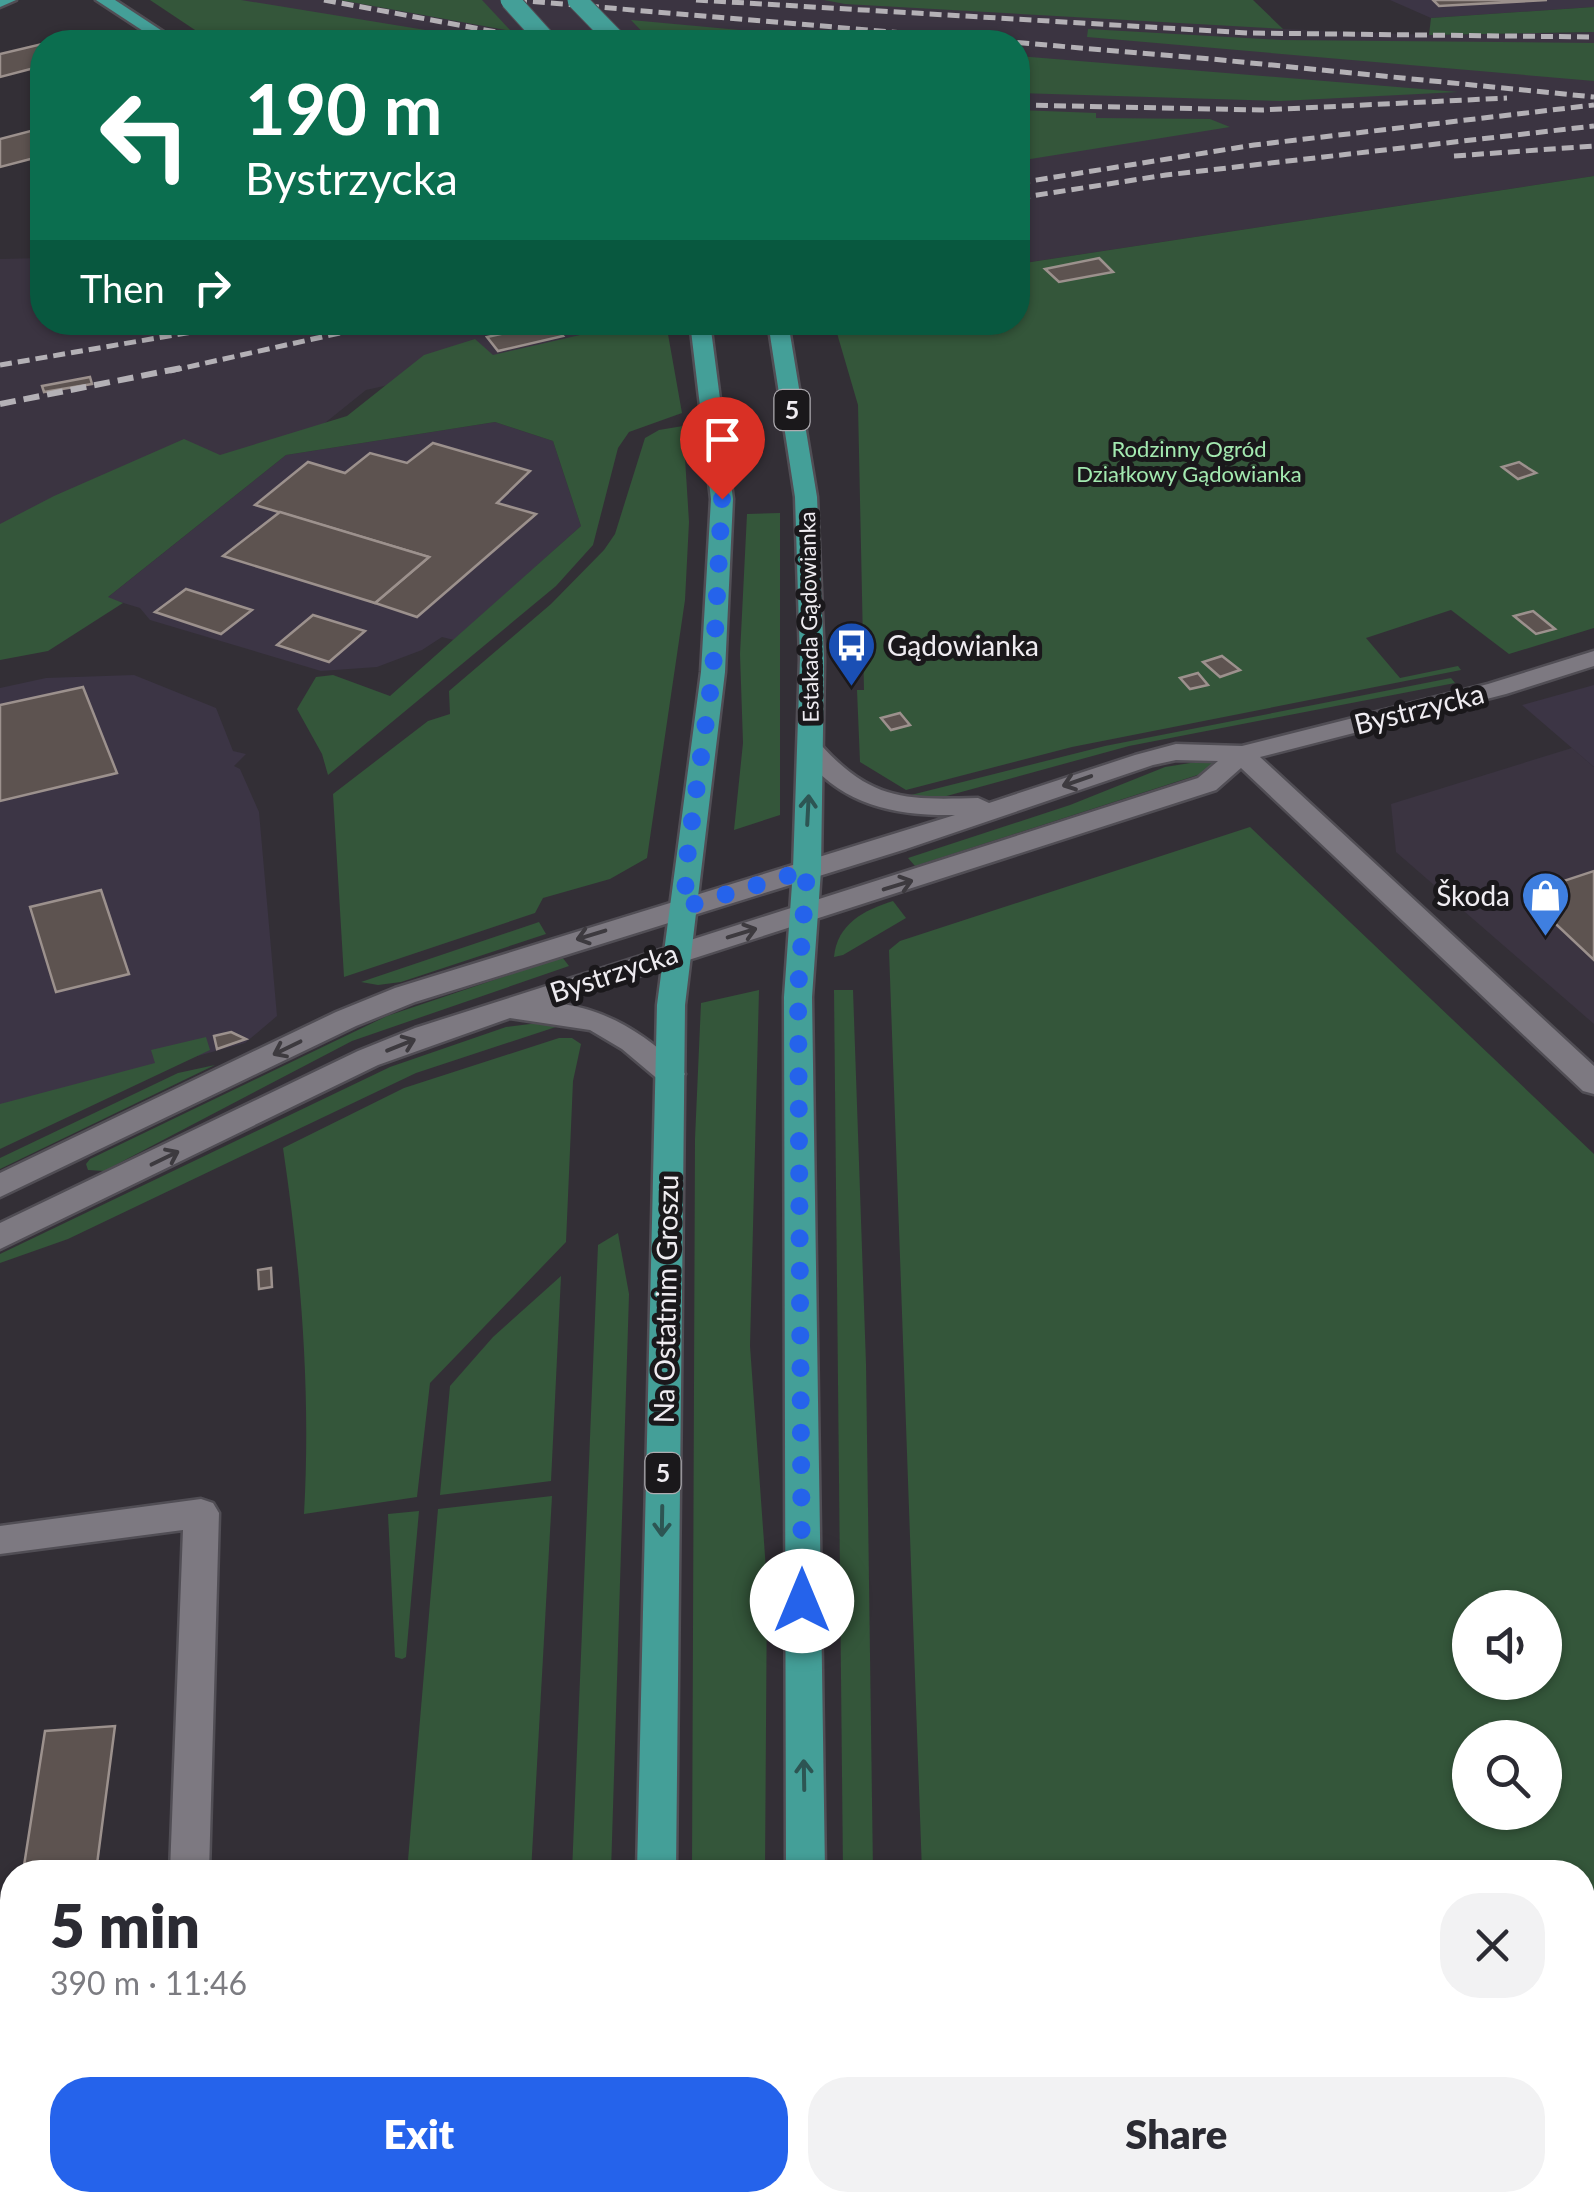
<!DOCTYPE html>
<meta charset="utf-8">
<style>
body{margin:0;font-family:Lato,sans-serif;background:#f2f2f3;color:#2b2b33;height:100vh;display:flex;flex-direction:column;font-size:38px;white-space:nowrap}
*{box-sizing:border-box;margin:0}
p{font-size:32px;color:#7c7c81}
.icon{flex:none;width:55px;height:55px;fill:none;stroke:currentColor;stroke-width:2;stroke-linecap:round;stroke-linejoin:round}
.map{position:relative;flex:1;overflow:hidden}
.drawer{position:absolute;left:0px;top:1860px;width:1595px;height:352px;display:flex;flex-direction:column;background:#fff;border-radius:40px 40px 0 0;box-shadow:0 2px 8px #0004}
.drawer>*{flex:none}
.guide{position:absolute;left:30px;top:30px;width:1000px;height:305px;border-radius:40px;box-shadow:0 2px 8px #0004;background:#0b6e4f;color:#fff;overflow:hidden}
.fabs{position:absolute;left:1452px;top:1590px;display:grid;gap:20px}
.fabs a{display:grid;place-items:center;width:110px;height:110px;border-radius:50%;background:#fff;box-shadow:0 2px 8px #0004;font-size:50px}
.pin{position:absolute;display:grid;place-items:center;width:85px;height:85px;color:#fff;margin:-102px -42px;border-radius:50% 50% 50% 0;rotate:-45deg;box-shadow:0 0 10px #0007}
.pin .icon{rotate:45deg}
.me{position:absolute;width:110px;margin:-55px;rotate:0deg;stroke-linejoin:round;filter:drop-shadow(0 0 8px #0008)}
.turn{display:flex;align-items:center;gap:35px;height:210px;padding:0 50px;font-size:45px}
.turn .icon{width:130px;height:130px;stroke-width:2.5}
.turn b{display:block;font-size:70px;line-height:85px}
.then{display:flex;align-items:center;height:95px;padding:0 50px;background:#0003;gap:20px;font-size:38px}
.round{display:grid;place-items:center;flex:none;width:105px;height:105px;border-radius:40px;background:#f2f2f3}
.head{display:flex;align-items:center;justify-content:space-between;height:170px;padding:0 50px}
h1{font-size:60px;font-weight:800;line-height:75px}
.action{display:flex;gap:20px;margin-top:auto;padding:20px 50px}
.action a{flex:1;height:115px;border-radius:40px;background:#2563eb;color:#fff;font-size:40px;font-weight:800;line-height:115px;text-align:center}
.action a+a{background:#f2f2f3;color:#2b2b33}
.map>svg:first-child{display:block}
.built{fill:#3b3441}
.industrial{fill:#3c3545}
.green{fill:#34563a;fill-rule:evenodd}
.building{fill:#5d5350;stroke:#9c918d;stroke-width:2.5}
.lines{fill:none;stroke-linecap:round;stroke-linejoin:round}
.minor-casing{stroke:#514e55;stroke-width:5}
.major-casing{stroke:#514e55;stroke-width:5}
.minor{fill:#7d7981;fill-rule:evenodd}
.major{fill:#449f98;fill-rule:evenodd}
.rail-far1{stroke:#b4b1b6;stroke-width:5;stroke-dasharray:12 6;stroke-linecap:butt}
.rail{stroke:#b4b1b6;stroke-width:6;stroke-dasharray:16 8;stroke-linecap:butt}
.major-bridge-casing{stroke:#514e55;stroke-width:21;stroke-linecap:butt}
.major-bridge{stroke:#449f98;stroke-width:19}
.oneway{stroke:#3d3a3f}
.oneway2{stroke:#2d5553}
.route{stroke:#2563eb;stroke-width:18;stroke-dasharray:0 32.4}
.labels{text-anchor:middle;stroke-width:10;stroke-linejoin:round;paint-order:stroke}
.far-park-label{font-size:22px;fill:#a3e9b0;stroke:#1a181b}
.far-street-label{font-size:22px;fill:#efecf1;stroke:#1a181b}
.shield{fill:#1a181b;stroke:#afacb1;stroke-width:2.5}
.shield-label{font-size:25px;font-weight:bold;fill:#efecf1}
.poi-label{font-size:28px;fill:#efecf1;stroke:#1a181b;text-anchor:start}
.street-label{font-size:28px;fill:#efecf1;stroke:#1a181b}
</style>
<div class="map">
<svg width="1594" height="2211" viewBox="0 0 1594 2211">
<rect width="100%" height="100%" fill="#332f36"/>
<g class="built">
<polygon points="187,0 946,0 1283,29 1429,35 1594,32 1594,176 1018,264 1018,42 455,42"/>
<polygon points="42,258 42,322 670,323 366,390 107,598 0,645 0,259"/>
<polygon points="1572,748 1594,767 1594,1024 1396,852 1391,804"/>
<polygon points="925,2200 1128,2200 1173,2211 926,2211"/>
</g>
<g class="industrial">
<polygon points="1390,0 1594,0 1594,7 1431,18"/>
<polygon points="495,422 553,441 581,526 454,640 442,637 422,650 377,667 321,671 150,620 140,608 107,598 286,455"/>
<polygon points="134,675 216,708 233,751 246,754 234,766 240,769 259,812 277,1016 245,1043 0,1110 0,688 46,678"/>
<polygon points="1594,685 1594,767 1522,705"/>
</g>
<g class="green">
<polygon points="150,0 241,0 499,42 213,42"/>
<polygon points="340,0 482,0 511,31"/>
<polygon points="824,0 1253,0 1283,29 845,4"/>
<polygon points="1594,7 1594,32 1429,35 1431,18"/>
<polygon points="631,20 871,42 652,42"/>
<polygon points="1088,29 1281,40 1594,43 1594,81 1087,37"/>
<polygon points="1018,56 1458,92 1281,101 1018,93"/>
<polygon points="1018,110 1096,113 1096,118 1210,119 1230,127 1018,161"/>
<polygon points="1594,176 1594,628 1509,654 1451,610 1366,638 1400,678 1458,666 1461,670 1072,747 906,790 860,762 857,690 864,690 858,405 834,323 1018,322 1018,264"/>
<polygon points="573,323 666,323 682,413 629,432 618,448 593,545 556,586 328,775 322,754 297,709 316,677 333,675 390,696 581,526 553,441 495,422 286,455 108,597 123,603 48,651 0,660 0,524 54,496 184,439 220,455 347,416 424,355 475,339 493,355 580,335"/>
<polygon points="683,426 689,522 685,600 647,858 610,879 543,898 535,913 344,977 333,794 428,721 450,714 449,691 551,604 604,550 615,534 645,438 659,430"/>
<polygon points="780,513 780,815 734,830 743,743 740,654 747,514"/>
<polygon points="1451,678 1455,683 1129,746 943,797 899,798 1105,746"/>
<polygon points="1209,760 1217,765 1210,771 915,866 908,858 1070,805 1165,767"/>
<path d="M1250,827L1594,1154V2211H1173L1128,2200H1582V1872H922L889,950L900,941ZM1470,1608H1545V1682H1470ZM1470,1738H1545V1812H1470Z"/>
<path d="M893,901L906,918L843,955L834,957C837,924 864,910 893,901Z"/>
<polygon points="539,922 546,934 401,982 378,985 361,982"/>
<polygon points="562,957 569,966 352,1041 104,1171 88,1170 86,1164 90,1159 387,1016"/>
<polygon points="759,990 750,1346 767,1584 765,1872 692,1872 695,1139 701,1003"/>
<polygon points="834,990 853,990 866,1364 873,1872 843,1872"/>
<polygon points="546,1022 565,1024 416,1073 68,1239 0,1263 0,1254 390,1067 506,1027"/>
<polygon points="206,1037 210,1050 0,1149 0,1104 155,1063 151,1050"/>
<path d="M559,1038H572L581,1044L573,1081L566,1242L430,1383L417,1497L304,1514C311,1391 301,1269 283,1148L404,1088Z"/>
<polygon points="215,1065 0,1169 0,1158 178,1073"/>
<polygon points="618,1233 629,1294 611,1872 572,1872 598,1245"/>
<polygon points="561,1276 551,1481 440,1495 450,1386 493,1337"/>
<polygon points="552,1496 531,1872 407,1872 438,1509"/>
<polygon points="419,1511 406,1657 402,1659 395,1657 388,1514"/>
<rect x="410" y="2200" width="101" height="11"/>
</g>
<g class="building">
<polygon points="1433,0 1547,0 1439,6"/>
<polygon points="42,44 42,66 0,77 0,54"/>
<polygon points="42,128 42,156 0,167 0,139"/>
<polygon points="1099,258 1113,272 1059,282 1045,269"/>
<polygon points="551,323 563,336 498,351 487,337"/>
<polygon points="90,377 92,384 44,392 42,386"/>
<polygon points="433,443 530,471 497,503 536,514 417,617 375,603 429,557 255,505 308,462 345,473 370,453 407,463"/>
<polygon points="1519,462 1528,468 1536,473 1518,479 1502,467"/>
<polygon points="280,512 429,557 375,603 223,556"/>
<polygon points="186,589 252,610 221,634 155,612"/>
<polygon points="1533,611 1555,629 1536,634 1514,616"/>
<polygon points="313,615 365,631 329,662 277,645"/>
<polygon points="1222,656 1240,670 1220,677 1203,662"/>
<polygon points="1198,673 1208,685 1190,689 1180,678"/>
<polygon points="83,687 117,773 0,801 0,705"/>
<polygon points="900,713 910,725 891,730 881,718"/>
<polygon points="1594,871 1594,960 1524,894"/>
<polygon points="101,890 129,974 56,992 30,907"/>
<polygon points="231,1032 246,1039 217,1049 214,1036"/>
<polygon points="271,1268 272,1287 259,1289 258,1270"/>
<polygon points="115,1726 96,1872 23,1872 45,1731"/>
<polygon points="19,2200 99,2200 97,2211 17,2211"/>
</g>
<g class="lines">
<defs>
<g id="minor">
<path d="M1594,651V666L1506,694L1260,757L1594,1066V1094L1583,1091L1241,768L1216,790L555,1003C607,1009 643,1033 680,1067L685,1074L680,1081H660L622,1049L590,1030L510,1018L378,1065L0,1249V1223L358,1051L415,1028L1198,778L1218,761L1176,760L1153,765L906,849L415,1002L356,1026L0,1197V1173L336,1012L395,988L955,815C891,816 838,804 799,750L803,745H821C872,801 906,800 978,798L989,803L1135,755L1176,744L1242,746L1488,684Z"/>
<polygon points="201,1499 213,1503 219,1513 209,1872 170,1872 183,1530 0,1554 0,1526"/>
<polygon points="156,2200 200,2200 199,2211 155,2211"/>
</g>
<g id="major">
<polygon points="0,0 16,0 0,7"/>
<polygon points="96,0 115,0 179,42 160,42"/>
<polygon points="690,322 710,322 733,499 725,672 685,1005 676,1872 637,1872 657,1005 701,672 711,499"/>
<polygon points="768,322 788,322 817,497 824,659 821,870 812,997 825,1872 786,1872 784,997 793,870 800,659 795,497"/>
<polygon points="629,2200 673,2200 672,2211 628,2211"/>
<rect x="791" y="2200" width="44" height="11"/>
</g>
</defs>
<use href="#minor" class="minor-casing"/>
<use href="#major" class="major-casing"/>
<use href="#minor" class="minor"/>
<use href="#major" class="major"/>
<g class="rail-far1">
<polyline points="324,0 550,42"/>
<polyline points="515,0 1211,59 1594,97"/>
<polyline points="696,0 1249,33 1594,37"/>
<polyline points="1018,105 1262,110 1507,98"/>
<polyline points="1454,156 1594,146"/>
<polyline points="1018,183 1254,145 1594,105"/>
<polyline points="1018,198 1166,175 1594,126"/>
<polyline points="0,365 250,322"/>
<polyline points="170,371 389,322"/>
</g>
<polyline class="rail" points="0,404 181,368"/>
<defs>
<g id="major-bridge">
<polyline points="510,0 548,42"/>
<polyline points="577,0 618,42"/>
</g>
</defs>
<use href="#major-bridge" class="major-bridge-casing"/>
<use href="#major-bridge" class="major-bridge"/>
</g>
<defs><path id="oneway-shaft" d="M-6 0H5M1.5-3L5.5 0L1.5 3" fill="none" stroke-width="1.6" stroke-linecap="round" stroke-linejoin="round" transform="scale(2.5)"/></defs>
<g class="oneway">
<use href="#oneway-shaft" transform="translate(1077 781) rotate(161)"/>
<use href="#oneway-shaft" transform="translate(898 885) rotate(-17)"/>
<use href="#oneway-shaft" transform="translate(742 933) rotate(-17)"/>
<use href="#oneway-shaft" transform="translate(591 935) rotate(163)"/>
<use href="#oneway-shaft" transform="translate(401 1045) rotate(-22)"/>
<use href="#oneway-shaft" transform="translate(287 1048) rotate(154)"/>
<use href="#oneway-shaft" transform="translate(165 1158) rotate(-26)"/>
</g>
<g class="oneway2">
<use href="#oneway-shaft" transform="translate(808 810) rotate(-87)"/>
<use href="#oneway-shaft" transform="translate(662 1521) rotate(91)"/>
<use href="#oneway-shaft" transform="translate(804 1775) rotate(-91)"/>
</g>
<g class="lines">
<polyline class="route" points="722,499 713,672 688,849 684,907 807,870 798,990 802,1601"/>
</g>
<defs>
<symbol id="bus-pin" viewBox="-11 -11 22 30"><path d="M0 17L-7.5 6A9.5 9.5 0 1 1 7.5 6Z" fill="#1a4fb4" stroke="#1a181b"/><path d="M-5-6H5V4H4V6H2V4H-2V6H-4V4H-5ZM-3.5-4V0h7V-4ZM-3.5 1.2v1.5H-2V1.2ZM2 1.2v1.5H3.5V1.2Z" fill="#fff"/></symbol>
<symbol id="shop-pin" viewBox="-11 -11 22 30"><path d="M0 17L-7.5 6A9.5 9.5 0 1 1 7.5 6Z" fill="#3f7fe0" stroke="#1a181b"/><path d="M-5-2.5h2.3a2.7 3.5 0 0 1 5.4 0H5L5.5 6h-11ZM-1.5-2.5h3a1.5 2.3 0 0 0-3 0Z" fill="#fff"/></symbol>
</defs>
<g fill-rule="evenodd">
<use href="#bus-pin" x="824" y="618" width="55" height="75"/>
<use href="#shop-pin" x="1518" y="868" width="55" height="75"/>
</g>
<g class="labels">
<g class="far-park-label">
<text x="1189" y="457">Rodzinny Ogród<tspan x="1189" dy="25">Działkowy Gądowianka</tspan></text>
</g>
<g class="far-street-label">
<text transform="translate(809 617) rotate(-91)" y="8">Estakada Gądowianka</text>
</g>
<g class="shield">
<rect x="774.5" y="390" width="35" height="40" rx="8"/>
<rect x="645.5" y="1453" width="35" height="40" rx="8"/>
</g>
<g class="shield-label">
<text x="792" y="419">5</text>
<text x="663" y="1482">5</text>
</g>
<g class="poi-label">
<text x="887" y="656">Gądowianka</text>
<text x="1510" y="906" text-anchor="end">Škoda</text>
</g>
<g class="street-label">
<text transform="translate(1419 709) rotate(-14)" y="10">Bystrzycka</text>
<text transform="translate(614 973) rotate(-18)" y="10">Bystrzycka</text>
<text transform="translate(666 1299) rotate(-89)" y="10">Na Ostatnim Groszu</text>
</g>
</g>
</svg>
<div class="fabs">
<a><svg class="icon" aria-label="sound" viewBox="0 0 24 24"><path d="M4 9h4l5-4v14l-5-4H4zM17 9q2 3 0 6"/></svg></a>
<a><svg class="icon" aria-label="search" viewBox="0 0 24 24"><circle cx="10" cy="10" r="6"/><path d="M15 15l6 6"/></svg></a>
</div>
<div class="pin" style="left:722px;top:499px;background:#d93025"><svg class="icon" aria-label="arrive" viewBox="0 0 24 24"><path d="M6 21V4h12l-3 4 3 4H6"/></svg></div>
<svg class="me" style="left:802px;top:1601px" viewBox="-20 -20 40 40"><circle r="19" fill="#fff"/><path d="M0-13L10 11 0 6-10 11z" fill="#2563eb"/></svg>
<div class="guide">
<div class="turn"><svg class="icon" aria-label="left" viewBox="0 0 24 24"><path d="M17 20v-9H6M10 6l-5 5 5 5"/></svg><div><b>190 m</b>Bystrzycka</div></div>
<div class="then">Then<svg class="icon" aria-label="right" viewBox="0 0 24 24"><path d="M7 20v-9h11M14 6l5 5-5 5"/></svg></div>
</div>
<section class="drawer">
<div class="head"><div><h1>5 min</h1><p>390 m · 11:46</p></div><a class="round"><svg class="icon" aria-label="close" viewBox="0 0 24 24"><path d="M6 6l12 12M18 6L6 18"/></svg></a></div>
<div class="action"><a>Exit</a><a>Share</a></div>
</section>
</div>
